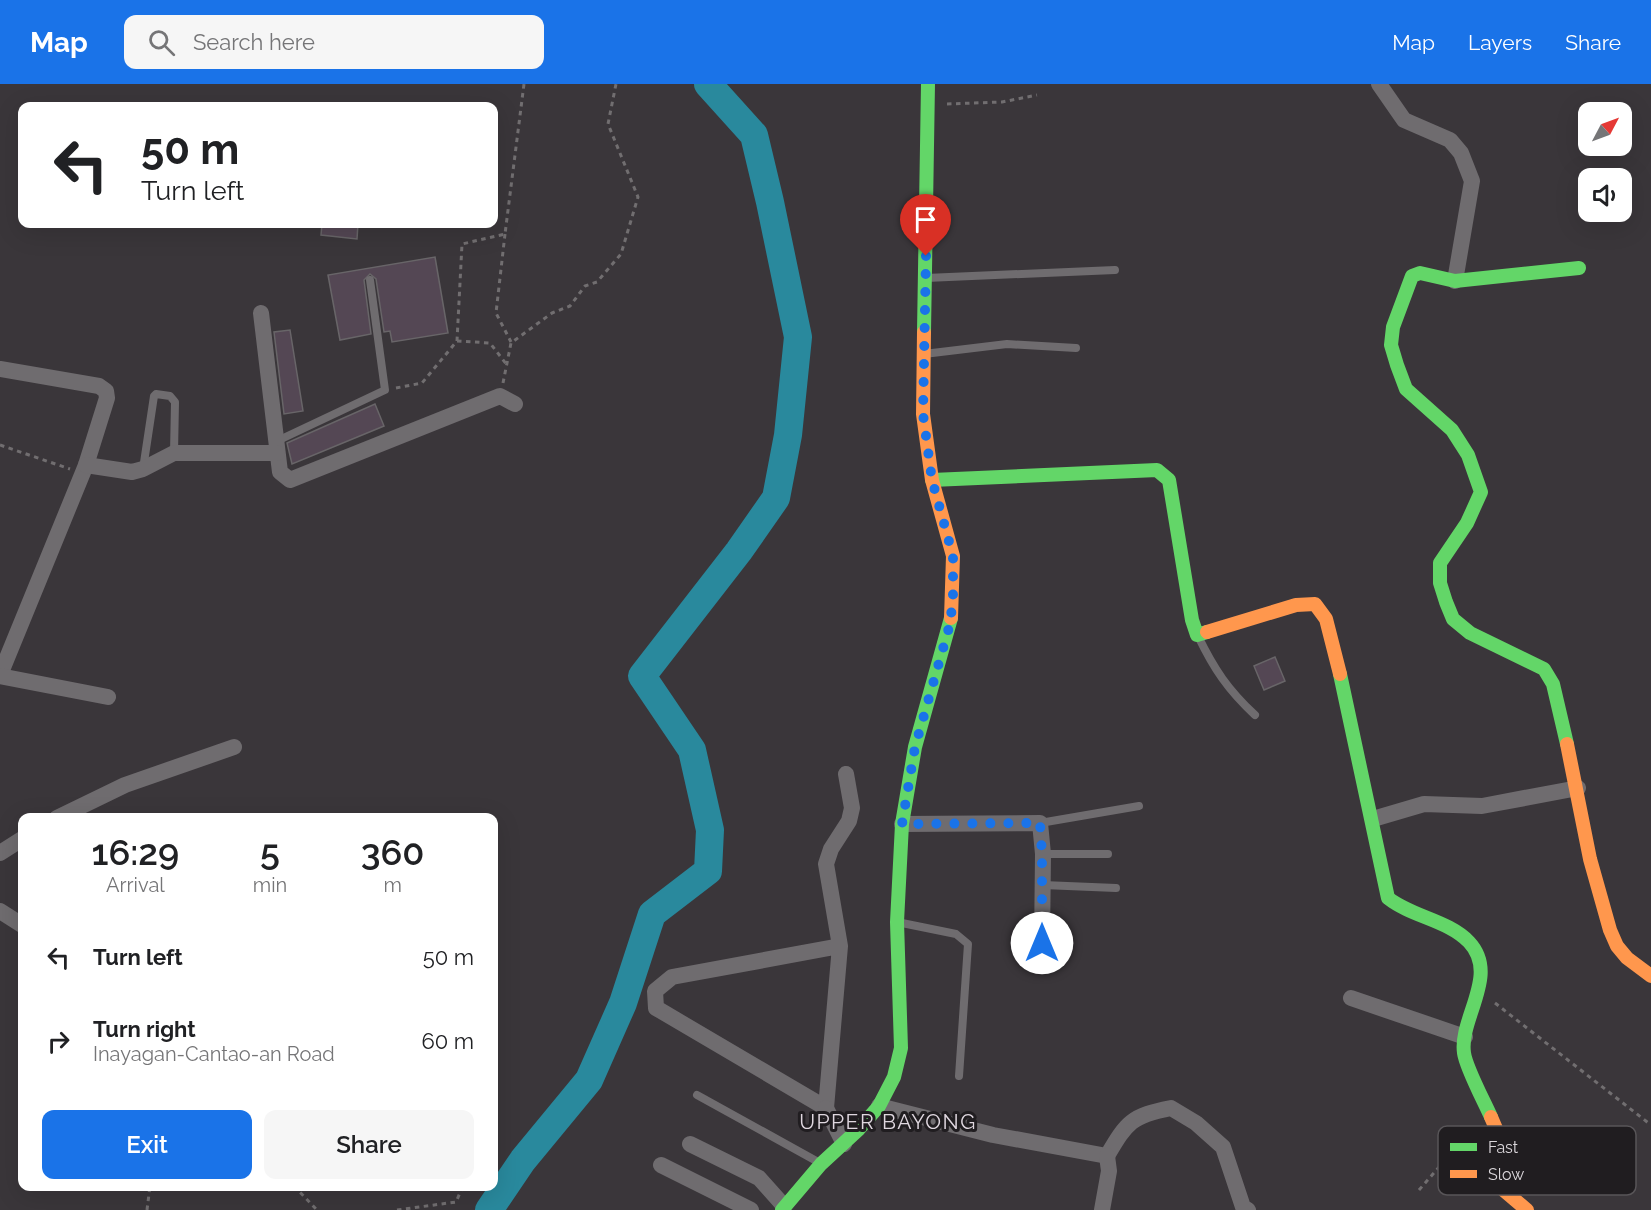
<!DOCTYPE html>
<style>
body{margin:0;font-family:Raleway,sans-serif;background:#f6f6f6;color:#202124;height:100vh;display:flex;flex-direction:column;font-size:22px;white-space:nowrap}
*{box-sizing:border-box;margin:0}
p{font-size:20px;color:#757577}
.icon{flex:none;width:33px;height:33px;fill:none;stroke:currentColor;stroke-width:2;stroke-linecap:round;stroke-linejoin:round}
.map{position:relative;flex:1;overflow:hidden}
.details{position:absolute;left:18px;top:729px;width:480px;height:378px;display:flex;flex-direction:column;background:#fff;border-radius:12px;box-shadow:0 6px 24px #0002}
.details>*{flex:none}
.hud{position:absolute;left:18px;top:18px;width:480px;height:126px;border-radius:12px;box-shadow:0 6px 24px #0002;background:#fff;color:#202124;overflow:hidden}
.needle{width:39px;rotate:49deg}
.tools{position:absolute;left:1578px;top:18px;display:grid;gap:12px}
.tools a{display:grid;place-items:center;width:54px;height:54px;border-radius:12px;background:#fff;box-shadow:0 6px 24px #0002;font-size:30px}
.pin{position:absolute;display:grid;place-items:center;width:51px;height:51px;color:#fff;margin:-62px -26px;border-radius:50% 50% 50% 0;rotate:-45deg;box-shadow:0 0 6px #0007}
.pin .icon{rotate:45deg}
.me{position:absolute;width:66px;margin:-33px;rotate:0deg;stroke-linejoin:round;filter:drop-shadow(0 0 4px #0008)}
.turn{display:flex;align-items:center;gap:21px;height:126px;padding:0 24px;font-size:27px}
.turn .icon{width:78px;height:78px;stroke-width:2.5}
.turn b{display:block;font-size:42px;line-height:51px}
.eta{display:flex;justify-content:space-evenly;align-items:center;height:102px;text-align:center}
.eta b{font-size:36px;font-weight:600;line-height:42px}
.primary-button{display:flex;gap:12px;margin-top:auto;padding:12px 24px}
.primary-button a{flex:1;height:69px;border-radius:12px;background:#1a73e8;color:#fff;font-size:24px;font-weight:600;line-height:69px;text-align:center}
.primary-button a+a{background:#f6f6f6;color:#202124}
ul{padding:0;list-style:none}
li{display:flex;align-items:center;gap:18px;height:84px;padding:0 24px}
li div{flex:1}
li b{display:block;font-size:22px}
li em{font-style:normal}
header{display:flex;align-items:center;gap:36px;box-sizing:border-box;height:84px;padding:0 30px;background:#1a73e8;color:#fff}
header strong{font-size:28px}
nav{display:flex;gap:33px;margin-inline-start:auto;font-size:21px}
.search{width:420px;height:54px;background:#f6f6f6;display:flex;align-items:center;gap:15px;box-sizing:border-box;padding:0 21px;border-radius:12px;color:#757577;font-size:22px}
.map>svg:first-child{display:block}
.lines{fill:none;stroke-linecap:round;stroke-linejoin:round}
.river{stroke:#29899d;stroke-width:28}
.building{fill:#544754;stroke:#686568;stroke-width:1.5}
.path{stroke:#716e70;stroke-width:3;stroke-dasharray:4.5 4.5;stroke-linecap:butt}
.lane{stroke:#6f6c6f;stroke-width:8}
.street{stroke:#6f6c6f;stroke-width:16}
.fast{stroke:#63d668;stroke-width:14}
.slow{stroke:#ff974d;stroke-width:14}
.route{stroke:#1a73e8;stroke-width:10;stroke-dasharray:0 18}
.labels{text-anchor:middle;stroke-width:6;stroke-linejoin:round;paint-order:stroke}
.neighbourhood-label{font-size:21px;letter-spacing:1.5px;fill:#dfd7df;stroke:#201d20}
.key{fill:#201d20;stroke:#585558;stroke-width:1.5}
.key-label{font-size:16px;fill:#dbd7db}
</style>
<header>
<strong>Map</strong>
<div class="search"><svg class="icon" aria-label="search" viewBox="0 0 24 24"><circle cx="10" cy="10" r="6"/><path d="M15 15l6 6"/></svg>Search here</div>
<nav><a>Map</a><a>Layers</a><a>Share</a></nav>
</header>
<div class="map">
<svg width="1651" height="1126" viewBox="0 0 1651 1126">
<rect width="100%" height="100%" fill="#3a363a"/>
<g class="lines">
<polyline class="river" points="489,1126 523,1076 589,996 623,919 652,830 708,787 710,746 692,666 642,592 739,467 776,414 788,351 798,253 770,118 754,51 708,0"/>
</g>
<g class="building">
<polygon points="322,140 358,140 357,155 321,151"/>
<polygon points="435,173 448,249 392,258 390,247 384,248 376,195 370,190 364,196 371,250 340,256 328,191"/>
<polygon points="290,246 303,327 284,330 274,248"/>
<polygon points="375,320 384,342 292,380 287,359"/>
<polygon points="1275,573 1285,597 1264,606 1254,582"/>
</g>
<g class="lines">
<g class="path">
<polyline points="947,20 1002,18 1037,11"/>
<polyline points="505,150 496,229 511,258"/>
<polyline points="457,257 490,259 507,281"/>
<polyline points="503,299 511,259 552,229 570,222 585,202 597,198 621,170 638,113 608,40 616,0"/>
<polyline points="396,304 422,299 457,257 462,160 505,150 524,0"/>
<polyline points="0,361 70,385"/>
<polyline points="1495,919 1651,1041"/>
<polyline points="294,1102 317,1126"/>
<polyline points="1419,1106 1440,1082 1479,1109 1485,1108"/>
<polyline points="147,1126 150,1102"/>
<polyline points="397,1126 456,1118 463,1102"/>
</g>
<g class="lane">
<polyline points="926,194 1115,186"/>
<polyline points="924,270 1007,260 1076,264"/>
<polyline points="277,357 385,306 370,196"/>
<polyline points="143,385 154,312 156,310 170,312 175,318 174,369"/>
<path d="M1198,552C1214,585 1228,606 1255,631"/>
<polyline points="1040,739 1139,722"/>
<polyline points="1043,770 1108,770"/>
<polyline points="1043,801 1116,804"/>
<polyline points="897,838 956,850 968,860 959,992"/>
<polyline points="697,1011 820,1079"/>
</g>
<g class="street">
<polyline points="1379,0 1404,36 1450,56 1461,69 1472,97 1455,197"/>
<polyline points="261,229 280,388 290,396 500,312 515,320"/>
<polyline points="0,285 99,302 106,307 107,314 86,381 0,591"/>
<polyline points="86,381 132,388 143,385 174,369 277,369"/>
<polyline points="0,592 108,613"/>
<polyline points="57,734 125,701 234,663"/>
<polyline points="1373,735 1424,720 1482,722 1578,704"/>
<polyline points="902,740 1040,739 1043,770 1042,859"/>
<polyline points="0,769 22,755"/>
<polyline points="0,827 22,841"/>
<polyline points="840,862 672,893 655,907 656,924 826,1024 840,862 826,780 831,765 849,737 852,724 846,690"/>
<polyline points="1351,914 1465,953"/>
<path d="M879,1022L993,1051L1107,1072C1127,1038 1131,1032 1171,1024L1196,1039L1223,1063L1243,1123L1248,1126"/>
<polyline points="826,1024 844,1060"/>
<polyline points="690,1060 759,1094 784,1122"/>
<polyline points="661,1081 751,1126"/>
<polyline points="1102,1126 1109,1087 1107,1072"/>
</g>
<g class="fast">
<polyline points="924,248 928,0"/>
<polyline points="932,396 1157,386 1169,396 1192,536 1197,551 1207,548"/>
<path d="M1340,590L1388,814C1412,833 1448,836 1469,858C1500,891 1459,934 1464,969C1466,984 1484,1017 1491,1033"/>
<polyline points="1567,660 1553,600 1544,585 1470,549 1453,535 1446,518 1440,499 1440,479 1467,439 1481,408 1468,371 1452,346 1406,305 1397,281 1391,261 1393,243 1412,192 1420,189 1455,197 1579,184"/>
<polyline points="782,1126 821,1080 859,1045 879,1022 894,993 901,964 897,838 902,740 915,663 951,534"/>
</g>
<g class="slow">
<polyline points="924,248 923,330 932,396 953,472 951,534"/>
<polyline points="1207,548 1296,521 1315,520 1326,535 1340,590"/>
<polyline points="1567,660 1590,775 1610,846 1617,862 1627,874 1651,892"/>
<polyline points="1491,1033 1506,1068 1501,1104 1527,1126"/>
</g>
</g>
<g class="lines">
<polyline class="route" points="926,172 923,330 932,396 953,472 953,514 950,540 915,663 902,740 1040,739 1042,770 1042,859"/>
</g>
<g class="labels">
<g class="neighbourhood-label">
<text x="888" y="1045">UPPER BAYONG</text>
</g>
</g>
<rect x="1438" y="1042" width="198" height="69" rx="9" class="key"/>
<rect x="1450" y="1059" width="27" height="8" fill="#63d668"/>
<rect x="1450" y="1086" width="27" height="8" fill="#ff974d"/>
<g class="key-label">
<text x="1488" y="1069">Fast</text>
<text x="1488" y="1096">Slow</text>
</g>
</svg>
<div class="tools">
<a><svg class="needle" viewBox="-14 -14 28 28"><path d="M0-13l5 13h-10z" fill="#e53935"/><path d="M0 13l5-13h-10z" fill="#757577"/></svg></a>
<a><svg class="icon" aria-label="sound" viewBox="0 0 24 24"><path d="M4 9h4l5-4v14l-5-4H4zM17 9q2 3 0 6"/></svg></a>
</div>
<div class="pin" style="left:926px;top:172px;background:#d93025"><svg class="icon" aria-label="arrive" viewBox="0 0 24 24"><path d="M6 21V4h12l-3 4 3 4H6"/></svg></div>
<svg class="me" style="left:1042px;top:859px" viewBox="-20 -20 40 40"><circle r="19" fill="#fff"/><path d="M0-13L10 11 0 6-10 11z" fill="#1a73e8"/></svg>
<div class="hud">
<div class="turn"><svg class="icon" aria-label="left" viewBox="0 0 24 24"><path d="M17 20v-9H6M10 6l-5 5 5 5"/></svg><div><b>50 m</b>Turn left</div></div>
</div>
<section class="details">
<div class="eta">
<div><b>16:29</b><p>Arrival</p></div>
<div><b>5</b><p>min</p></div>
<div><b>360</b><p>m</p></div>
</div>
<ul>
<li><svg class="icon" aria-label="left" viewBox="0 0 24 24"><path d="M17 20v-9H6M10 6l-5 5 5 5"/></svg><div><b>Turn left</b></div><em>50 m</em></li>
<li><svg class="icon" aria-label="right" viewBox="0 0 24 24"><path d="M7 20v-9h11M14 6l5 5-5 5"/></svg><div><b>Turn right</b><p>Inayagan-Cantao-an Road</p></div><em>60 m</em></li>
</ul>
<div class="primary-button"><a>Exit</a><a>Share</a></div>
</section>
</div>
